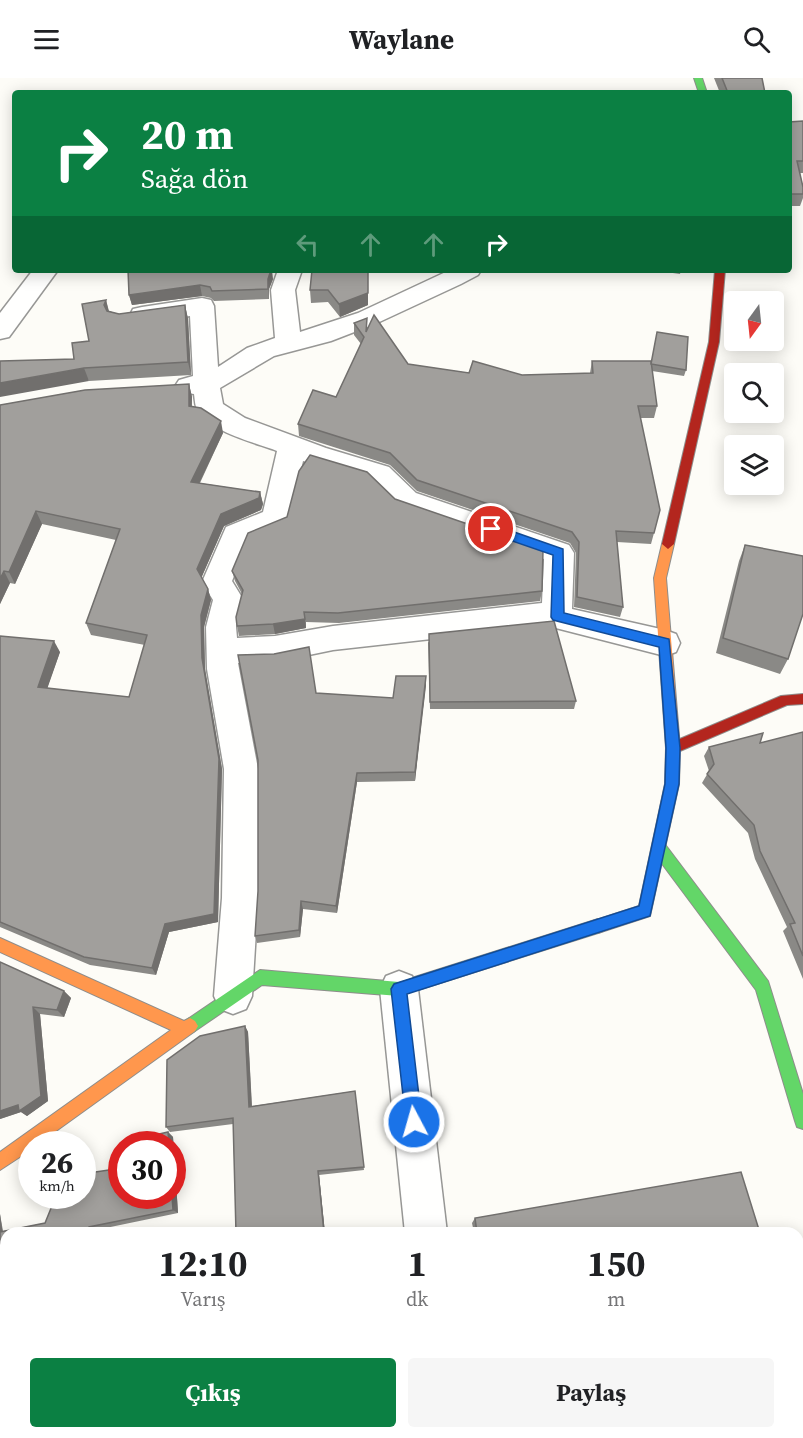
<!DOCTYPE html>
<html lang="tr">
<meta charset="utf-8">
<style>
body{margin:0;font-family:"Source Serif 4",serif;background:#f6f6f6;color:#202124;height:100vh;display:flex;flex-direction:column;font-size:22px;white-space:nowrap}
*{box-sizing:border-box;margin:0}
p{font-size:20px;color:#757577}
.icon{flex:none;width:33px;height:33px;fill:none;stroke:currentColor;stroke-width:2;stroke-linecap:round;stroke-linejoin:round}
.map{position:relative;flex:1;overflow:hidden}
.details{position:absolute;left:0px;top:1149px;width:804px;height:212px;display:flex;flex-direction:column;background:#fff;border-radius:18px 18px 0 0;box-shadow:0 3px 15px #0003}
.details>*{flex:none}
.hud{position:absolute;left:12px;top:12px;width:780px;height:183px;border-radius:6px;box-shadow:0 3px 15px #0003;background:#0b8043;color:#fff;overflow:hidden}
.needle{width:39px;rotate:195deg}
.controls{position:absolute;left:724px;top:213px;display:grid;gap:12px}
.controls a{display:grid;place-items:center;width:60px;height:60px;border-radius:6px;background:#fff;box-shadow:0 3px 15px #0003;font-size:30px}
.speed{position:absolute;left:18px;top:1053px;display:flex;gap:12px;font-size:30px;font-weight:700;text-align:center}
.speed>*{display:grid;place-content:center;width:78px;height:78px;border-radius:50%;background:#fff;box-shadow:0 3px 15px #0003;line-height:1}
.speed small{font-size:15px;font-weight:400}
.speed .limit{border:9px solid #d22;background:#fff;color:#111}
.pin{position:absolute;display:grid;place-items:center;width:51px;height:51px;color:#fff;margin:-26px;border:3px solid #fff;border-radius:50%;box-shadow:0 2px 6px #0007}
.me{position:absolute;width:66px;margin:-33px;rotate:354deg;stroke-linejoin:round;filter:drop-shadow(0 0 4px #0008)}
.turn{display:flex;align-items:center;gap:21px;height:126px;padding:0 30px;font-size:27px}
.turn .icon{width:78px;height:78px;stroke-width:2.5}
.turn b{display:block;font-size:42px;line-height:51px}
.lanes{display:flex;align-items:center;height:57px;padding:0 30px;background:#0003;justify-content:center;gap:30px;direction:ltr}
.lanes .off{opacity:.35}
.eta{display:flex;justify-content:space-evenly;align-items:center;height:102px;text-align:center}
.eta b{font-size:36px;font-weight:700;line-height:42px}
.cta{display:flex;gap:12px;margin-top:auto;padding:12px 30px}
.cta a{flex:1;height:69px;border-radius:6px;background:#0b8043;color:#fff;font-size:24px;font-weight:700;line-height:69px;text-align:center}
.cta a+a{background:#f6f6f6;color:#202124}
header{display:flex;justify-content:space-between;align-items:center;height:78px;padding:0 30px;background:#fff;font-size:27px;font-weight:700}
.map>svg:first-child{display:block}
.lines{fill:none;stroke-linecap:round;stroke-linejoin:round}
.street-casing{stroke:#979795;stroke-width:3}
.fast-casing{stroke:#8e8d8b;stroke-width:2}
.slow-casing{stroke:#8e8d8b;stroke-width:2}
.jam-casing{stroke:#8e8d8b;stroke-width:2}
.street{fill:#fffffe;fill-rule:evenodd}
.fast{fill:#63d668;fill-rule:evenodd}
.slow{fill:#ff974d;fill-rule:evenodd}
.jam{fill:#b3261e;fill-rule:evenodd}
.wall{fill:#8a8986}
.shaded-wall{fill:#716f6d}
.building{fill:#a19f9c;stroke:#716f6d;stroke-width:1.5}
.route{fill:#1a73e8;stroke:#114b97;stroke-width:1.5}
</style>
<header><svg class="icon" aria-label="menu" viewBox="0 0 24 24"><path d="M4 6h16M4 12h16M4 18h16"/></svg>Waylane<svg class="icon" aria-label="search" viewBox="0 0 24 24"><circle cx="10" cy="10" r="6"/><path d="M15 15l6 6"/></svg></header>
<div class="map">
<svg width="803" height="1360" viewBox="0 0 803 1360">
<rect width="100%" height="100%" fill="#fdfcf7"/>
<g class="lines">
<defs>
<g id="street">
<polygon points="33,192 58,192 9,259 0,261 0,235"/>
<path d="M278,192H302L295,212L300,254L358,235L450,192H481L478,197L461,206L375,246L331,263L274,278L220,310L223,326L245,340L326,370L389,389L416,415L569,467L574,475L572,531L665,552L676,556L680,565L676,574L665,578L548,548L333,572L275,584L238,585L258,691V820L252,918L246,931L233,936L220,931L214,918L222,820L224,691L207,591L206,549L213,522L202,504L226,449L263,434L277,373C256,365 212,354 199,335C195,330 195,323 194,316L179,314L175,308L179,302L193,298L190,238L142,245L133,243L130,237L133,231L142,229L202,220L211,222L214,228L218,289L247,270L275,260L271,212ZM303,383L369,403L396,429L544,481L542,525L333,548L275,558L237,560L236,549L243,521L232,503L248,464L286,448L290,440Z"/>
<polygon points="399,893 412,898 418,911 447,1155 405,1155 380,911 386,898"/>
<polygon points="425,1354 471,1354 472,1360 426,1360"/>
</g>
<g id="fast">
<polygon points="694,0 702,0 707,15 699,15"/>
<polygon points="659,764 664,765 768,903 803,1016 803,1051 797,1049 795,1043 756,912 654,775 652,770 654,765"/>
<polygon points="598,841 603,843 605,848 603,853 598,855 399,918 262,907 195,953 190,956 185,953 182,948 185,943 260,892 399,904"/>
</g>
<g id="slow">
<polygon points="668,461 674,466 666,500 680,670 679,706 650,838 598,855 593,853 591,848 593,843 639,828 665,706 666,670 654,500 662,466"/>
<polygon points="0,860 184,943 190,940 195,943 198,948 195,953 38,1066 32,1066 32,1071 0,1092 0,1074 171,952 0,874"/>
</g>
<g id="jam">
<polygon points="715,192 725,192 719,264 674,466 668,471 662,466 709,264"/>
<polygon points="803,616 803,626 787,627 673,676 668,674 666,670 668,666 781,618"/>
</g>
</defs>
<use href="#street" class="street-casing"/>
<use href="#fast" class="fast-casing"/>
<use href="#slow" class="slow-casing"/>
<use href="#jam" class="jam-casing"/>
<use href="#street" class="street"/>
<use href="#fast" class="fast"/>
<use href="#slow" class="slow"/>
<use href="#jam" class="jam"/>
</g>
<g class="wall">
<polygon points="714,0 762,0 765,15 720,15"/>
<polygon points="803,43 803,95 800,95 803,109 803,120 800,128 789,128 789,44"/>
<polygon points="128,192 273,201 269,211 269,221 214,223 211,220 202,218 132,227 129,217"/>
<polygon points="312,192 368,227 340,239 328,224 311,225 310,212"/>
<polygon points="651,192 681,192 680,196"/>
<polygon points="106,222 109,233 119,236 185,227 188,241 191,297 89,303 74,281 89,263"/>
<polygon points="354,245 408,286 469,295 522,297 590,295 592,283 651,283 686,292 684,298 652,293 657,328 654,340 640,340 654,455 651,466 617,464 623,529 620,539 574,529 576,475 570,465 417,413 390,387 299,358 298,346 336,319 361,266 354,257"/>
<polygon points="189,306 192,319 192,328 223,355 200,405 260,414 263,426 261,432 224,448 201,500 208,511 211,522 204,549 205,591 222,691 218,844 169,854 156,897 90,887 0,849 0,558 60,574 47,610 129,619 145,567 91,557 86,545 116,462 42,446 15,506 10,505 0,526 0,327"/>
<polygon points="395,421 542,513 540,523 339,545 306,544 306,550 275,556 239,558 237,548 242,516 235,503 232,493"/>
<polygon points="745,467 788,581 780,596 716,575 739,483"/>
<polygon points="428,564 576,623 574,631 430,631"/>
<polygon points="426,598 415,703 357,704 337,835 303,831 300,859 257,865 255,858 393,620"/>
<polygon points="803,654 803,901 783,853 787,849 755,781 748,755 702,705 709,693 704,678 709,669 760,665"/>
<polygon points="0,884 64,913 71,920 64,939 40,936 48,1023 27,1038 21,1034 0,1041"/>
<polygon points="245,948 248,954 252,1028 355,1013 364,1092 319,1097 325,1155 236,1155 233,1046 170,1054 166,1049"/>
<polygon points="168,1054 173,1059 178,1135 96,1152 95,1155 6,1155 6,1220 0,1222 0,1136 3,1153 45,1145 122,1118"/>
<polygon points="475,1140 760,1155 474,1155 472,1145"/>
<polygon points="502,1354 798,1354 803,1360 502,1360"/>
</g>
<g class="shaded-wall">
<polygon points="271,192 272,192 273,201 269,211 269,221 268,201"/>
<polygon points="368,192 368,227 340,239 339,226"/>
<polygon points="200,207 202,218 132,227 129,217"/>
<polygon points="106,222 109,235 104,227"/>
<polygon points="185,227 188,241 191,297 188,284"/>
<polygon points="84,290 89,303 0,319 0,305"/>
<polygon points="189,306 192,319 191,341 189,328"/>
<polygon points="221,343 223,355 194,416 191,404"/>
<polygon points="260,414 263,426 261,432 224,448 200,503 197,491 221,436"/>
<polygon points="36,433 42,446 15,506 9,494"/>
<polygon points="4,493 10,505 0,526 0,501"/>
<polygon points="208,511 211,522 204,549 205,591 222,691 218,844 169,854 156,897 152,890 202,580 201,537"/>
<polygon points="305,541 306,550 275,556 273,546"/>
<polygon points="54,563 60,574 44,620 38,609"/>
<polygon points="426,598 426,608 415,703 415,694"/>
<polygon points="357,695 357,704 337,835 336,828"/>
<polygon points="301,823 303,831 300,859 299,852"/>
<polygon points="64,913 71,920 64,939 57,932"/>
<polygon points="33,929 40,936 48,1023 27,1038 21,1034 0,1041 0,1033"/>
<polygon points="245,948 248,954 252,1034 249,1029"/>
<polygon points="168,1054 173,1059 178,1135 173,1132 172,1118 172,1066 169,1066"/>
<polygon points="318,1093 319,1097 325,1155 324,1155"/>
<polygon points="0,1136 3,1157 0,1156"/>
<polygon points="89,1149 96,1152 95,1155 88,1155"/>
<polygon points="6,1216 6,1220 0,1222 0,1218"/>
</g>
<g class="building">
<polygon points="722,0 762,0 765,15 728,15"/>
<polygon points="803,43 803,83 797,83 803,109 803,116 789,116 789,44"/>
<polygon points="128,192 271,192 268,201 268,211 212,213 210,209 200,207 129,217"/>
<polygon points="312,192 368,192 368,215 339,226 328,212 310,212"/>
<polygon points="106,222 104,227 107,233 119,236 185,227 188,284 84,290 0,305 0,283 74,281 72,265 89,263 82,226"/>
<polygon points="374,237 408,286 469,295 473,283 522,297 593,295 592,283 651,283 657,328 638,328 660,432 654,455 616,453 623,529 577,519 579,464 572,454 417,402 390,375 298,346 313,312 336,319 364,259 354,245 367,240 366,254"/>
<polygon points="657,254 688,259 686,292 651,286"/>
<polygon points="189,306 189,328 201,330 221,343 191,404 260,414 259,420 221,436 197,491 208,511 201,537 202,580 219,681 214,836 165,846 152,890 84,879 0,844 0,558 54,563 38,609 129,619 147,557 86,545 120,451 36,433 9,494 4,493 0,501 0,327 85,312"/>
<polygon points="310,377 367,394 395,421 543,472 542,513 338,535 304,534 305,541 273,546 237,548 236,539 243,512 232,493 248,455 287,439 299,393"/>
<polygon points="745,467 803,478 803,536 788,581 723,560"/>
<polygon points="554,543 576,623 430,624 429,556"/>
<polygon points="309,569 316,615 393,620 396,598 426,598 415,694 357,695 336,828 301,823 299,852 255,858 258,813 258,682 238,577 274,576"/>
<polygon points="803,654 803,878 790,846 795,845 760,773 754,747 707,696 714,686 709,669 763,655 760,665"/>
<polygon points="0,884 64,913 57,932 33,929 41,1018 19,1033 18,1027 0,1033"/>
<polygon points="245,948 249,1029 355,1013 364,1089 318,1093 324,1155 236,1155 233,1040 166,1049 167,982 200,958"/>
<polygon points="168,1054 169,1066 133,1066 133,1062"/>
<polygon points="122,1090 122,1118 172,1118 173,1132 89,1149 88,1155 6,1155 6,1216 0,1218 0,1154 45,1145 56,1118 82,1118 82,1096"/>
<polygon points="741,1094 760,1155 477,1155 475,1140"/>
<polygon points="798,1284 803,1300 803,1360 506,1360 505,1354 798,1354"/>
<rect x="354" y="1354" width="57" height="6"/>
</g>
<polygon class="route" points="491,446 563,471 564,535 669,561 680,670 679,706 650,838 407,916 422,1044 420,1050 414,1052 408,1050 406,1044 391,911 394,906 639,828 665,706 666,670 659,569 553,542 551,539 553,477 486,454 485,451"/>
</svg>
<div class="controls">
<a><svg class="needle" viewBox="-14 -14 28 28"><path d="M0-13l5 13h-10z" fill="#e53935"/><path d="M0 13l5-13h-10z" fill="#757577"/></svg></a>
<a><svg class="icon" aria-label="search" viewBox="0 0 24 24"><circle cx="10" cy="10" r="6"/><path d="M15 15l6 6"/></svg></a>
<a><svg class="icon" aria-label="layers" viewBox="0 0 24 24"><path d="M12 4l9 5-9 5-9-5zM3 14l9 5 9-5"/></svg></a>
</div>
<div class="speed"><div>26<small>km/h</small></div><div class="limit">30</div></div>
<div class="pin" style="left:491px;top:451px;background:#d93025"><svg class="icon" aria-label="arrive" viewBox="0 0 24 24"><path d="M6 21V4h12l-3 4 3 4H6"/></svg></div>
<svg class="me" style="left:414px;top:1044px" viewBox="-20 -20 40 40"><circle r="17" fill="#1a73e8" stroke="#fff" stroke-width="3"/><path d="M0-11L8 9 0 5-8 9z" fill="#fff"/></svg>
<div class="hud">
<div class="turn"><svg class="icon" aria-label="right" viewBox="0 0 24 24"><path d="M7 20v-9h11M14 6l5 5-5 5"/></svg><div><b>20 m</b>Sağa dön</div></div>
<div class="lanes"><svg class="icon off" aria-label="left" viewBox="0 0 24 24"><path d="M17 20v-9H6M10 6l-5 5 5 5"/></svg><svg class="icon off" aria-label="ahead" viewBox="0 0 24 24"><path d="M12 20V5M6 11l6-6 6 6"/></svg><svg class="icon off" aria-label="ahead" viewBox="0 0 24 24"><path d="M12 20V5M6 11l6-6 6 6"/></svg><svg class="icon" aria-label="right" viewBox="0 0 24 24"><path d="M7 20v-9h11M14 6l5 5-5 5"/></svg></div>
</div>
<section class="details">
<div class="eta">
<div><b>12:10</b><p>Varış</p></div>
<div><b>1</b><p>dk</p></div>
<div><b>150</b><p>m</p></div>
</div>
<div class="cta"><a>Çıkış</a><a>Paylaş</a></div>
</section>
</div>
